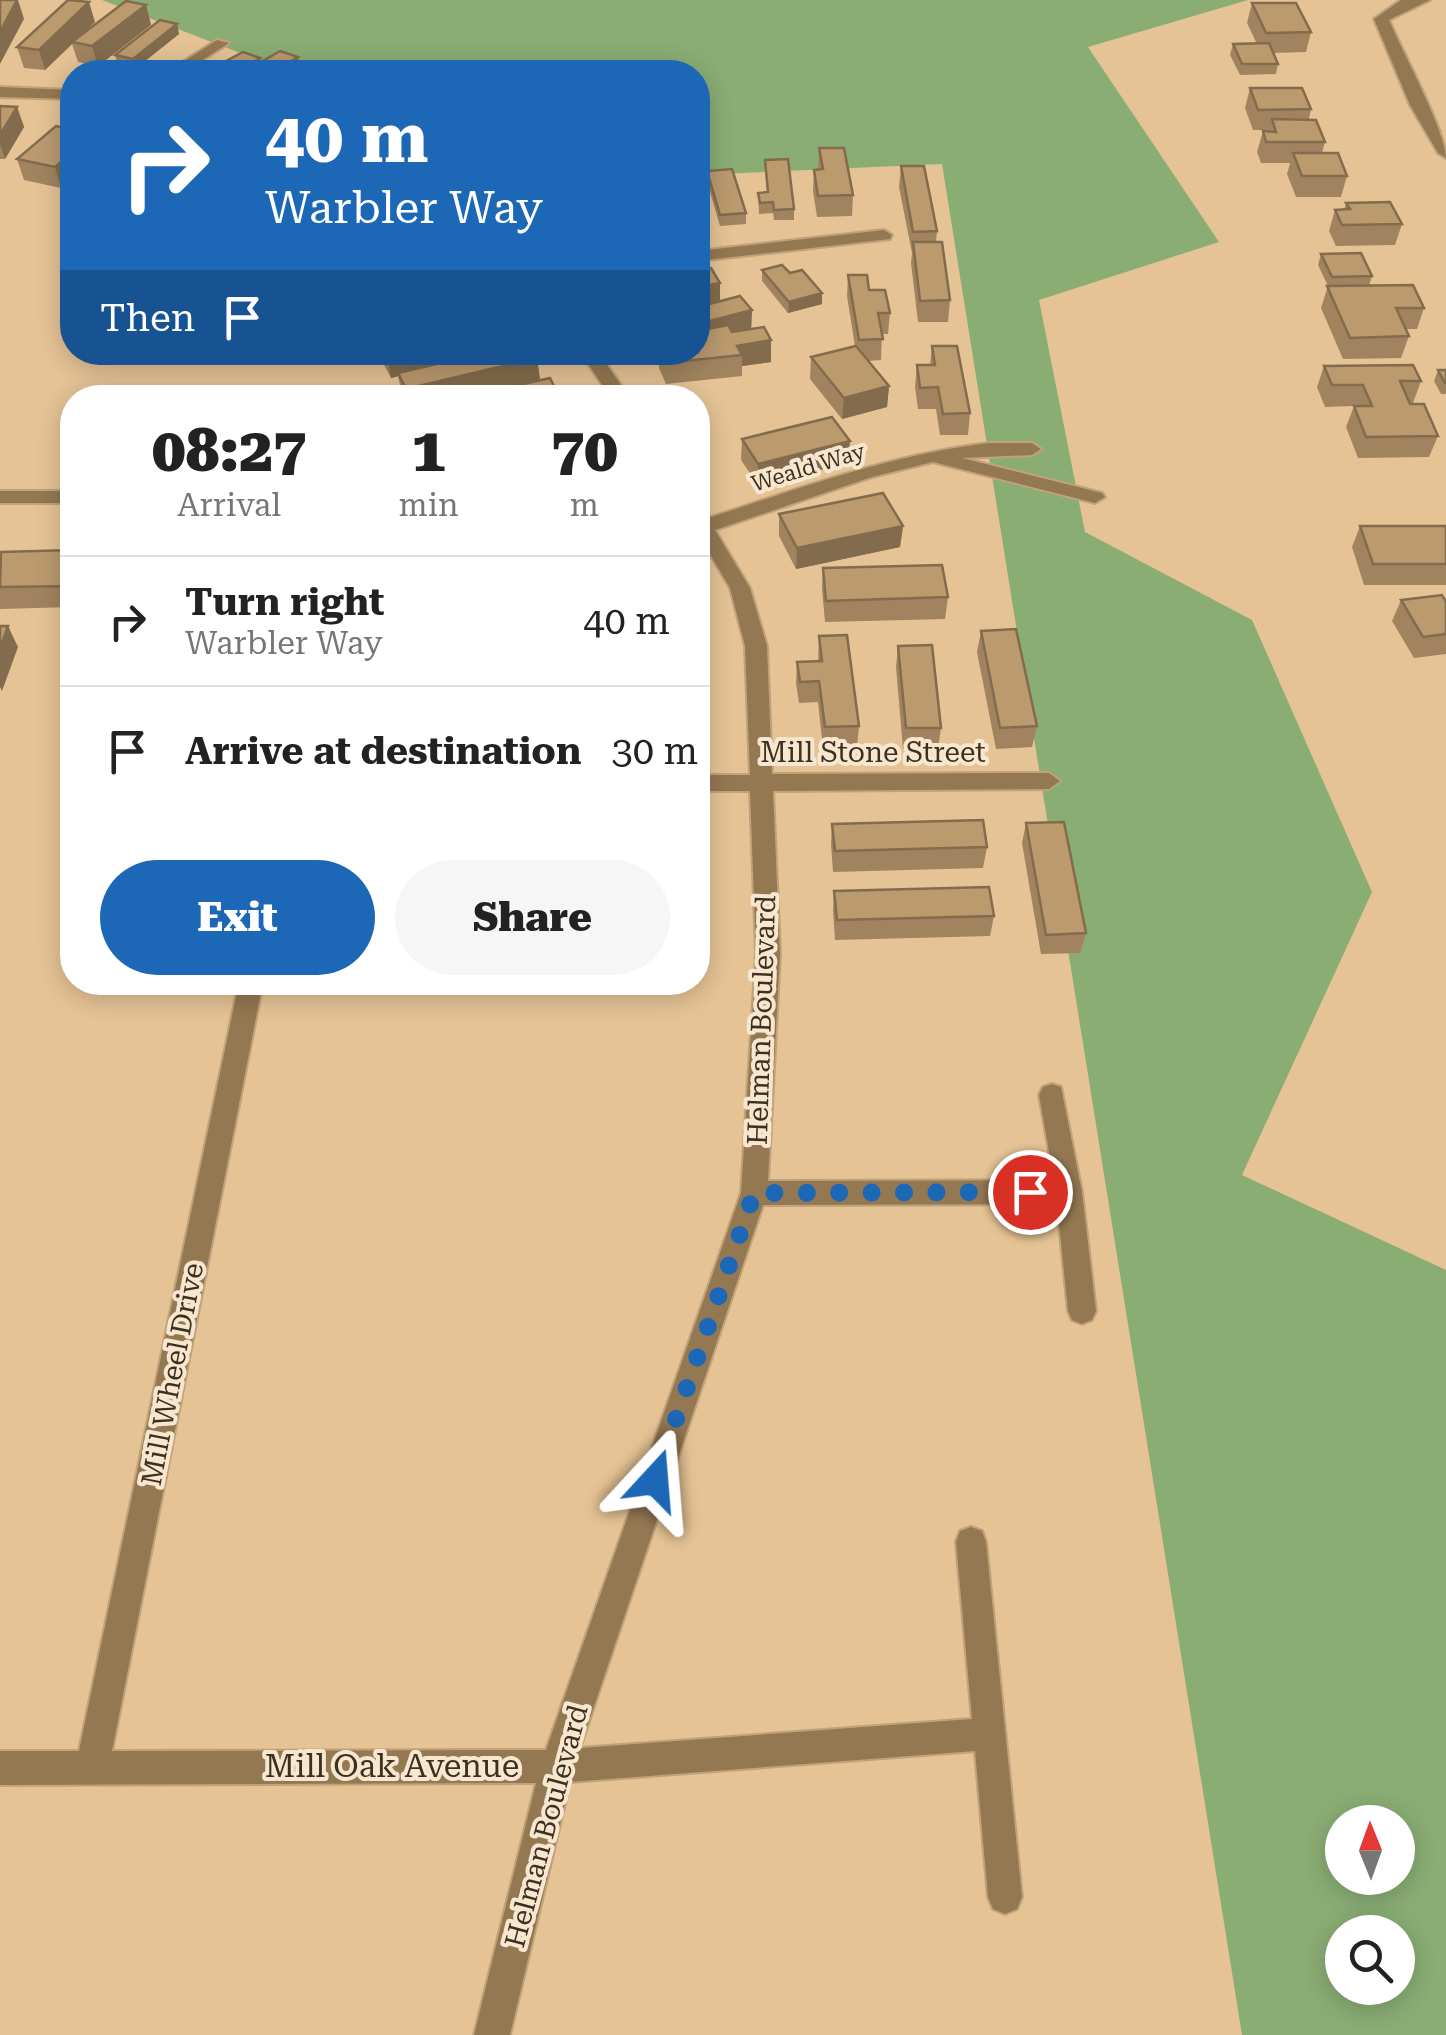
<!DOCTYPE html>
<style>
body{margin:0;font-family:"Roboto Serif",serif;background:#f6f6f6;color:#222;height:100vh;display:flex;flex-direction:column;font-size:38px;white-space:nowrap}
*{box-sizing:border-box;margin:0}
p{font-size:32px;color:#767676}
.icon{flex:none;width:55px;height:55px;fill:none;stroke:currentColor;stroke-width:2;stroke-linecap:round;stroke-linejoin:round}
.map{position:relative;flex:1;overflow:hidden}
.sheet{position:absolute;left:60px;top:385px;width:650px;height:610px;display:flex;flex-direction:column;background:#fff;border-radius:40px;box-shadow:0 5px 25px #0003}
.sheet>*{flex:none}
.banner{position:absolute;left:60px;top:60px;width:650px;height:305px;border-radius:40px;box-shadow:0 5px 25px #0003;background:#1d67b7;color:#fff;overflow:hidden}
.needle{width:65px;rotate:359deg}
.tools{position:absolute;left:1325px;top:1805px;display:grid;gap:20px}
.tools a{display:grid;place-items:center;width:90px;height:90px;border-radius:50%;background:#fff;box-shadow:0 5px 25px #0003;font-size:50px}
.pin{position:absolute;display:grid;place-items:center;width:85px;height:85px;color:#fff;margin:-42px;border:5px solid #fff;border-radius:50%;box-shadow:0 2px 10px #0007}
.me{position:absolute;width:110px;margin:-55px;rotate:19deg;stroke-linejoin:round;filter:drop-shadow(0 0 8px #0008)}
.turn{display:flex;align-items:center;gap:35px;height:210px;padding:0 40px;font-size:45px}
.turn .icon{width:130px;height:130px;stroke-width:2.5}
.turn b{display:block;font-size:70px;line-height:85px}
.then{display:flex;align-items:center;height:95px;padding:0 40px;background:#0003;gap:20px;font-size:38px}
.eta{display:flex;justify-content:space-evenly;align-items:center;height:170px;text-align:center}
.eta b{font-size:60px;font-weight:800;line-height:70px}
.action{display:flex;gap:20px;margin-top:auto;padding:20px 40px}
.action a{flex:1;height:115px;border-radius:60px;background:#1d67b7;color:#fff;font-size:40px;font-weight:800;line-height:115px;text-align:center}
.action a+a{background:#f6f6f6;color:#222}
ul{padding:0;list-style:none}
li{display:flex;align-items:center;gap:30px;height:130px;padding:0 40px;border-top:2px solid #e0e0e0}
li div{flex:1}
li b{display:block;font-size:38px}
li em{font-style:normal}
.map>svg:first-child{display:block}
.green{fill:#8aad74;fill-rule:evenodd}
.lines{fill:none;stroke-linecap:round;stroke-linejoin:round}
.minor-casing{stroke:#c0a37b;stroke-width:4}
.minor{fill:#947852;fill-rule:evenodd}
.wall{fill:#a1845f}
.shaded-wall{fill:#836c4d}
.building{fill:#bb9a6e;stroke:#836c4d;stroke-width:2.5}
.route{stroke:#1d67b7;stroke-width:18;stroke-dasharray:0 32.4}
.labels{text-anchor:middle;stroke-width:8;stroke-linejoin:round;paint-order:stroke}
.far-street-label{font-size:22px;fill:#3e301e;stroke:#f8e7d0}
.street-label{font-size:28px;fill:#3e301e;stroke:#f8e7d0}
.near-street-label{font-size:32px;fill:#3e301e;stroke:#f8e7d0}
</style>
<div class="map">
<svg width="1446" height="2035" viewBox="0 0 1446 2035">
<rect width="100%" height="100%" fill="#e5c395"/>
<path class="green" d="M102,0H1248L1088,47L1219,242L1039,300L1085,532L1252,620L1372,892L1242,1175L1446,1270V2035H1242L942,164L698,175V72H290ZM1342,1822H1398V1878H1342ZM1342,1932H1398V1988H1342Z"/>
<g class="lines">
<defs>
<g id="minor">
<path d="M1401,0H1430L1389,20C1402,51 1446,132 1446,158L1438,153L1410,105L1374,19Z"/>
<polygon points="217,40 229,43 184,72 167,72"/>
<polygon points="0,87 72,90 72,99 0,97"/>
<polygon points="884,230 892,235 890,239 698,261 698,251"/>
<polygon points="580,352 598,352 630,398 611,398"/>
<polygon points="256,388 262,389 263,398 245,398 250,389"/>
<path d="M990,443H1032L1041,449L1032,455L962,458L1102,493L1105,497L1095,503L933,462L872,477L715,530L750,588L767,646L772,774L1049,773L1060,781L1049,789L773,791L780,954L768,1181L1054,1180L1039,1095L1043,1087L1052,1084L1061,1087L1082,1192L1096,1311L1092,1320L1082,1324L1072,1320L1068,1311L1057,1204L763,1205L580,1748L972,1719L956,1542L960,1531L971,1527L982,1531L986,1542L1022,1897L1017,1909L1005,1914L993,1909L988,1897L975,1751L570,1782L510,2035H474L536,1783L0,1785V1751H79L239,982H263L112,1751L546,1750L741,1193L756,954L750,791H698V775H750L745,646L730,588L698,534V512L708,518C801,488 892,454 990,443Z"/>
<rect x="0" y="491" width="72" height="12"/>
</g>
</defs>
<use href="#minor" class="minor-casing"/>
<use href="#minor" class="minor"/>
</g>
<g class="wall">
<polygon points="1252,3 1311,32 1306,52 1273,53 1278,64 1276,74 1240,75 1230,55 1233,44 1257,44 1247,23"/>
<polygon points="146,5 151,25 98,66 78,62 72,44 45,70 24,68 17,47 95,22 81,35"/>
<polygon points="177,24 179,34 135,69 118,66 115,55"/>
<polygon points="1250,88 1311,109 1309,119 1325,142 1322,153 1347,176 1341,197 1296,197 1287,174 1290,163 1261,163 1257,152 1263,131 1268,132 1269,130 1253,130 1245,108"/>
<polygon points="0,106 17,107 24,127 5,159 0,159"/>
<polygon points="72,130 72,178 61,188 24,180 17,159"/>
<polygon points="819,148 853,195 852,216 817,217 813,191 814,170 818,170"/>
<polygon points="765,160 794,209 794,220 774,220 773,213 759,214 758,193 767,192"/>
<polygon points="901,166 937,231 936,242 950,300 948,322 918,322 911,263 912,253 899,187"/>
<polygon points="707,171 746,213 746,224 720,226 707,182"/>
<polygon points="1346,203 1402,224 1395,245 1336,246 1329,231 1335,210 1344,210"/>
<polygon points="1321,254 1372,276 1369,286 1424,308 1417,329 1406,329 1409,336 1401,358 1343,359 1321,308 1328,286 1318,265"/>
<polygon points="762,270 822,304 788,313 762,281"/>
<polygon points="698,271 720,283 720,301 752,310 751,329 771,340 771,362 742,366 742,376 666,384 659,368 658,355 646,359 642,352 698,352"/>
<polygon points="848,275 869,290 890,313 888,334 882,334 881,360 868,361 889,386 887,407 842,419 810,379 811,357 855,346 847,296"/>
<polygon points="932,346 970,413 968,435 940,435 936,409 918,409 915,387 917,365 930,365"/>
<polygon points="381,352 534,352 537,358 540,380 505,388 560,398 403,398 398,376 391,378 383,363"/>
<polygon points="1324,366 1421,381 1413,403 1409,403 1438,436 1429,457 1358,458 1346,427 1354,406 1325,407 1317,387"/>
<polygon points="1438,370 1446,370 1446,394 1441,394 1434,381"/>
<polygon points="742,439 848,463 758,485 741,460"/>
<polygon points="779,514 903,526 900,547 796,569 779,536"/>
<polygon points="1360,526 1446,526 1446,585 1364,585 1352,547"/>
<polygon points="72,550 72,607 0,609 0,554"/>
<polygon points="823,568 948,597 945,619 825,622 822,589"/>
<polygon points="1401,600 1446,602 1446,654 1414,658 1392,621"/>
<polygon points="698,617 707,728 708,749 698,749"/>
<polygon points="981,631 1037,726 1032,747 996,749 977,652"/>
<polygon points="819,636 859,726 857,747 823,748 818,702 799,703 796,683 797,662 818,661"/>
<polygon points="898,646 941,728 938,749 903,749 896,667"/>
<polygon points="1026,823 1086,933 1080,953 1041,954 1022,843"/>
<polygon points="832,824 987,847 983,868 833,872 831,844"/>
<polygon points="834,891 994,916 990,936 835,940 833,911"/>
</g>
<g class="shaded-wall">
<polygon points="18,0 24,19 0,64 0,32"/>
<polygon points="89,2 95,22 45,70 39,50"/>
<polygon points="146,5 151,25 98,66 92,46"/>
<polygon points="177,24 179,34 135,69 133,59"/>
<polygon points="298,57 301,72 273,72"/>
<polygon points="260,58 262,68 255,72 235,72"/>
<polygon points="17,107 24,127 5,159 0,144 0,135"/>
<polygon points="72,152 72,178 61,188 55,167"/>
<polygon points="720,283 720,304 698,308 698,287"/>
<polygon points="822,293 822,304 788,313 789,302"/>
<polygon points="752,310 751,332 700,340 698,334 698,324"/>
<polygon points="771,340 771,362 742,366 742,355 737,346"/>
<polygon points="403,352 493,352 391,378 387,356"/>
<polygon points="646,352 658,352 658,355 646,359"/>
<polygon points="537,358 540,380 465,398 408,398 406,389"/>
<polygon points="889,386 887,407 842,419 844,398"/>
<polygon points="850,441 848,463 758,485 758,464"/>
<polygon points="903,526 900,547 796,569 797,548"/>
<polygon points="8,626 18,647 2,691 0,687 0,649"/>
</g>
<g class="building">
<polygon points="0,0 17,0 0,32"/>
<polygon points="68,0 89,2 39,50 17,47"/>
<polygon points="126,1 146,5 92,46 72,42"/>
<polygon points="1252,3 1296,3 1311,32 1266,33"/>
<polygon points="160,20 177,24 133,59 115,55"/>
<polygon points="1269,43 1278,64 1242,64 1233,44"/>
<polygon points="280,51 298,57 273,72 244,72"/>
<polygon points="243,52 260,58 235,72 205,72"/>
<polygon points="312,65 333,70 329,72 302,72"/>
<polygon points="1250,88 1302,88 1311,109 1258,110"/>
<polygon points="0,106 17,107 0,135"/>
<polygon points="1272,119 1316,120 1325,142 1266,142 1263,131 1276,132"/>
<polygon points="56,126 72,130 72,152 55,167 17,159"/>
<polygon points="819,148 844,148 853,195 818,196 814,170 823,169"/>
<polygon points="1293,153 1338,153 1347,176 1302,176"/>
<polygon points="788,159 794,209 774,210 773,202 760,203 758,193 768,192 765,160"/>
<polygon points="901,166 924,166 937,231 913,232"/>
<polygon points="732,169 746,213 720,215 707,171"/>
<polygon points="1390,202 1402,224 1342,225 1335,210 1350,209 1346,203"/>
<polygon points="913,242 942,242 950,300 920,301"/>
<polygon points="1361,253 1372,276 1332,277 1321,254"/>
<polygon points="782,265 790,273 802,270 822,293 789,302 762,270"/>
<polygon points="711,268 720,283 698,287 698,271"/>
<polygon points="848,275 867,275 869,290 885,290 890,313 878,313 883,339 859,340"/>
<polygon points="1413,285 1424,308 1396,308 1409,336 1350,338 1327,286"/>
<polygon points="740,296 752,310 698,324 698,307"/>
<polygon points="728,325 732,332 764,327 771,340 737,346 742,355 665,363 660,352 698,352 698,340 700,340 698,331"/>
<polygon points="856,346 889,386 844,398 811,357"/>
<polygon points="932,346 957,346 970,413 943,414 938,387 920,388 917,365 935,365"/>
<polygon points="385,352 403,352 387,356"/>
<polygon points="488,352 534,352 537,358 406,389 398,373"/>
<polygon points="1413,365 1421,381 1400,381 1410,404 1424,404 1438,436 1366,437 1354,406 1372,406 1363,385 1332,385 1324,366"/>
<polygon points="1438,370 1446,370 1446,383 1445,383"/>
<polygon points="550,378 560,398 461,398"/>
<polygon points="832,417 850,441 758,464 742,439"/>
<polygon points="883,493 903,526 797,548 779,514"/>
<polygon points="1360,526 1446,526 1446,564 1373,564"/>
<polygon points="72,550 72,586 0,587 1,552"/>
<polygon points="942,565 948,597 826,601 823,568"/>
<polygon points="1442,595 1446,602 1446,634 1423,637 1401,600"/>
<polygon points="698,617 703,617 707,728 698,728"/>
<polygon points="0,626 8,626 0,649"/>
<polygon points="1016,629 1037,726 1000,728 981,631"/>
<polygon points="847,635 859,726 825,727 819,681 800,682 797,662 822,661 819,636"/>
<polygon points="932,645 941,728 906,728 898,646"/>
<polygon points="983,820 987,847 835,851 832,824"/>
<polygon points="1064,822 1086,933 1046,935 1026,823"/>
<polygon points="989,887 994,916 837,920 834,891"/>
</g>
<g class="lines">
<polyline class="route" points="655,1480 754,1193 1030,1192"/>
</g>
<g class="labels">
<g class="far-street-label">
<text transform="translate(808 467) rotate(-17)" y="8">Weald Way</text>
</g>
<g class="street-label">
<text x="873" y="762">Mill Stone Street</text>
<text transform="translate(761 1020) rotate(-88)" y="10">Helman Boulevard</text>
<text transform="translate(172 1374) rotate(-79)" y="10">Mill Wheel Drive</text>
<text transform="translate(546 1826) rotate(-75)" y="10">Helman Boulevard</text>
</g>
<g class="near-street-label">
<text x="392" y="1777">Mill Oak Avenue</text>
</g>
</g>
</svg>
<div class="tools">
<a><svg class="needle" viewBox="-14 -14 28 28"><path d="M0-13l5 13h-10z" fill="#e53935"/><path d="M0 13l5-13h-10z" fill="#767676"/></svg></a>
<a><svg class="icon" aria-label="search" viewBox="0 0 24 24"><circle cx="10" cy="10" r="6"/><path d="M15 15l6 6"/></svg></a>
</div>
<div class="pin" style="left:1030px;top:1192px;background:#d93025"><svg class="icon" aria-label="arrive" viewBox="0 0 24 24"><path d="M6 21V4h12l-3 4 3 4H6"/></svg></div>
<svg class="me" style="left:655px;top:1480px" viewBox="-20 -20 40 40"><path d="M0-17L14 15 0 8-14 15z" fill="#1d67b7" stroke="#fff" stroke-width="4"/></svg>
<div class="banner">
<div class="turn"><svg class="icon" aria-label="right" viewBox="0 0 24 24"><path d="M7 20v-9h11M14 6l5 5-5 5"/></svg><div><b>40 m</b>Warbler Way</div></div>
<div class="then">Then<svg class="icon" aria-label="arrive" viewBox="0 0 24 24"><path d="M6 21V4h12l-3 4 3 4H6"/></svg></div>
</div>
<section class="sheet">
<div class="eta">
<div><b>08:27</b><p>Arrival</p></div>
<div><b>1</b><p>min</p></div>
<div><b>70</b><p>m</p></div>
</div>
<ul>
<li><svg class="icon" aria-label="right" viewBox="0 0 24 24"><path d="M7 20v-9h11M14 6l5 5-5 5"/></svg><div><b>Turn right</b><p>Warbler Way</p></div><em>40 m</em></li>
<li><svg class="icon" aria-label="arrive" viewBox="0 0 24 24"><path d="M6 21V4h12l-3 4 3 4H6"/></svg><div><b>Arrive at destination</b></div><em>30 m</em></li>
</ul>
<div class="action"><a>Exit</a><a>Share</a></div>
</section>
</div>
